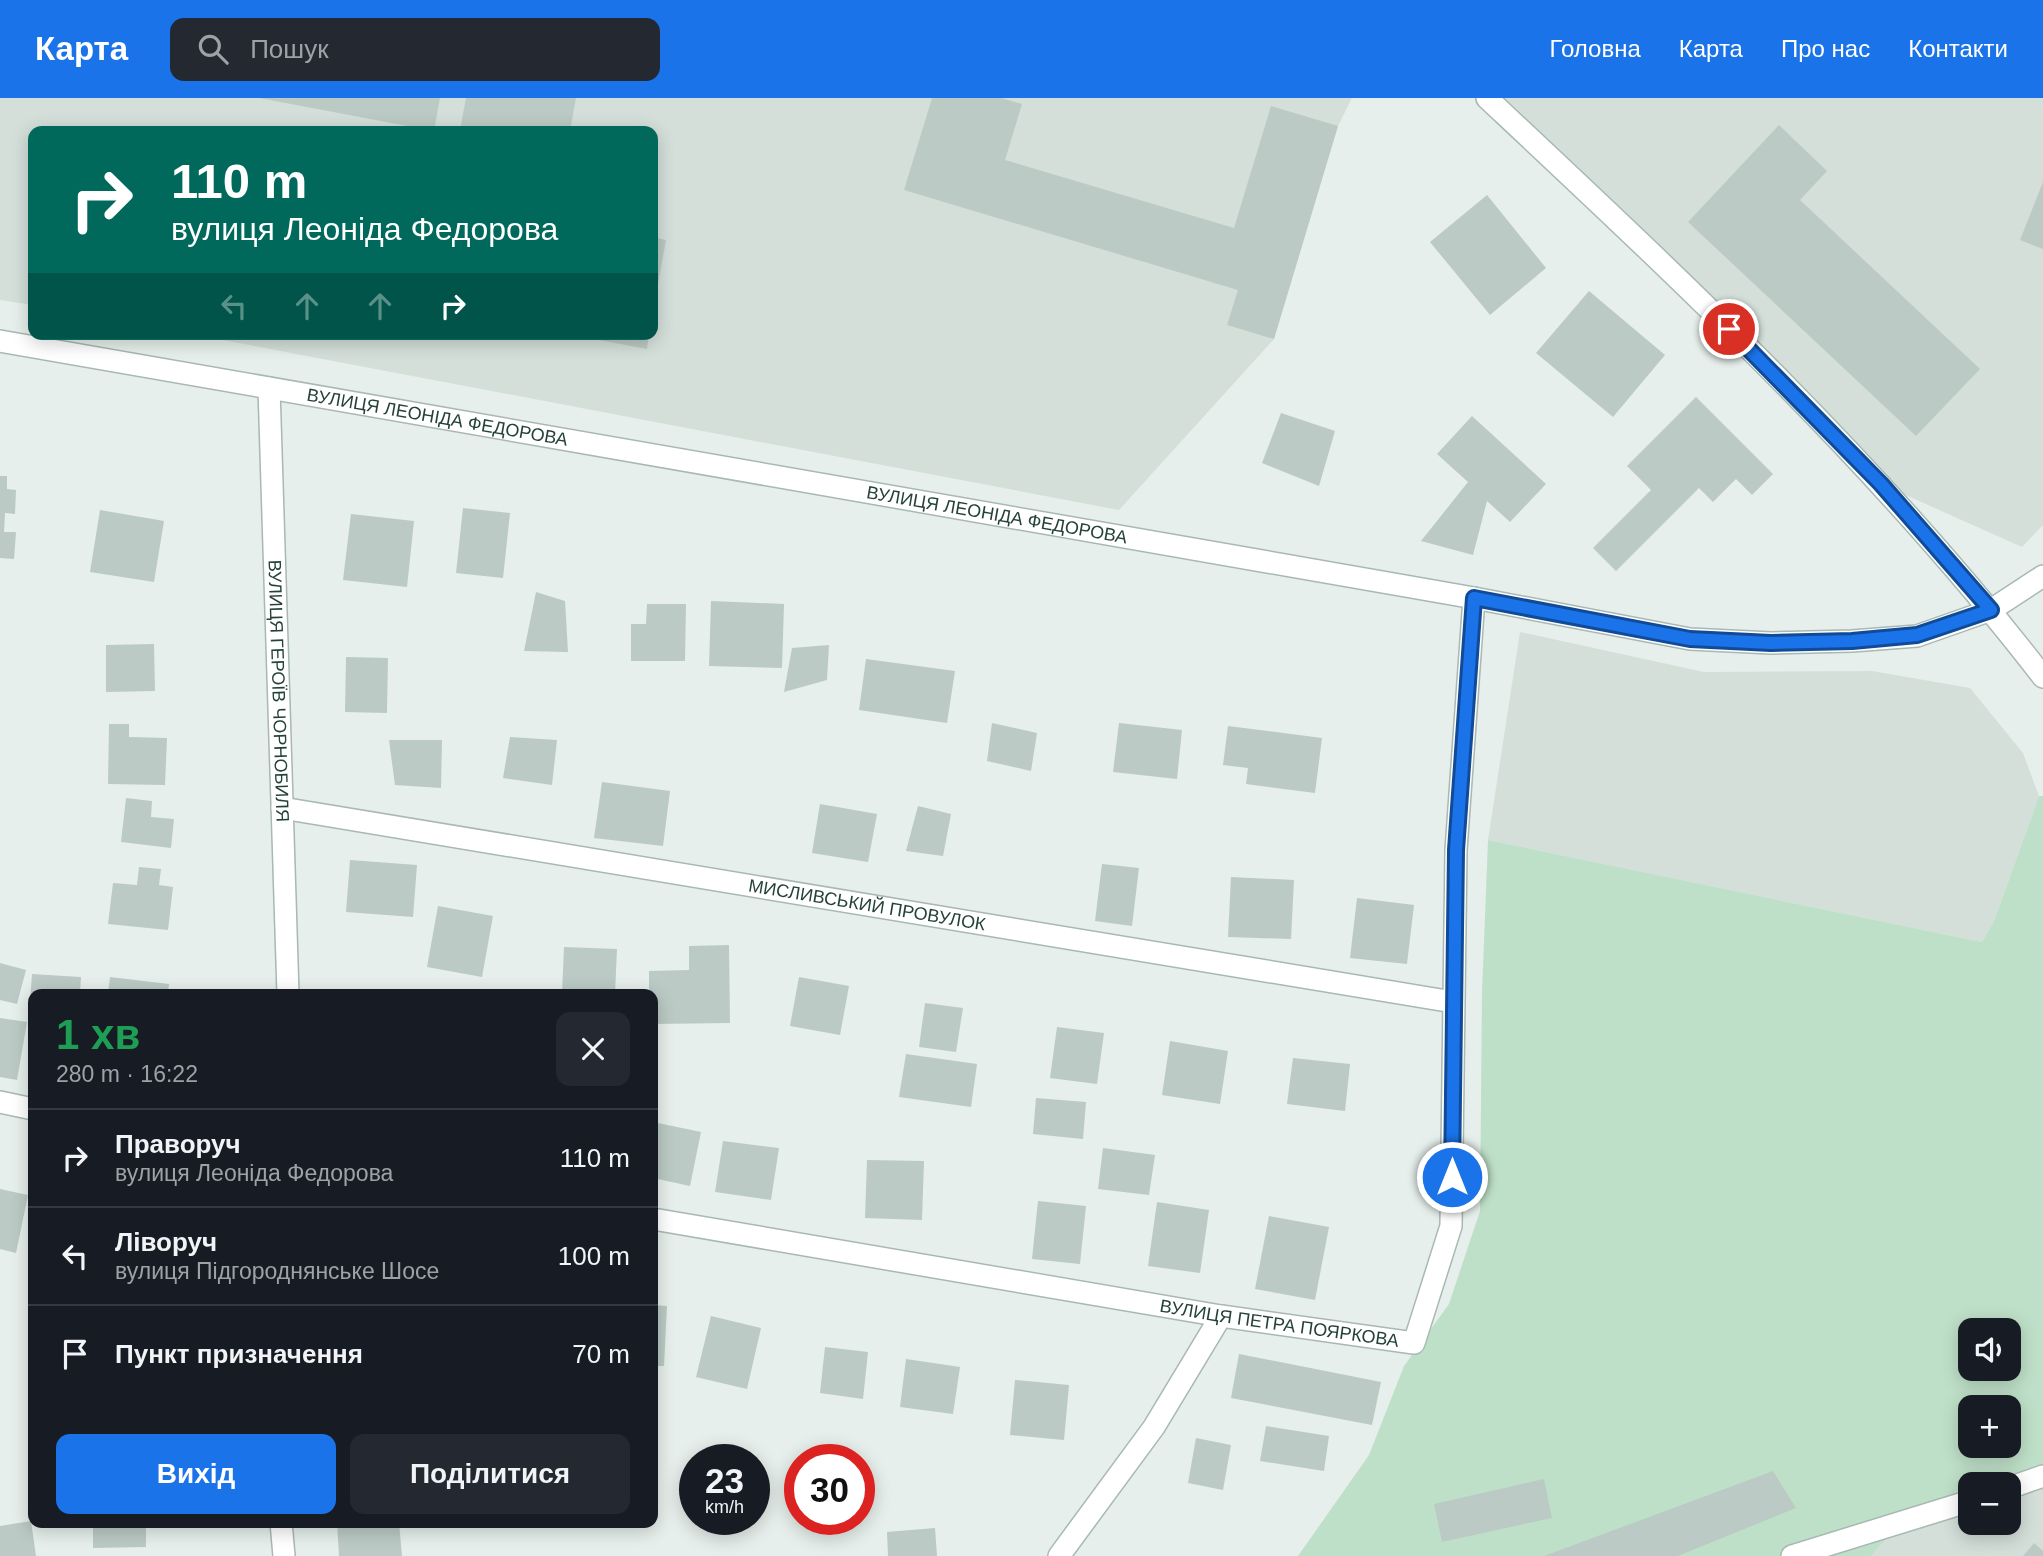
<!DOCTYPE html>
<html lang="uk">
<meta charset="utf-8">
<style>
body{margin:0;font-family:Arial,sans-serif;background:#242831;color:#f1f3f6;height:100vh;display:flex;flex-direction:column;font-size:26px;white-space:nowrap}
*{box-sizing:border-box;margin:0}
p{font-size:23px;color:#9ea1a6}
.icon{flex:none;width:38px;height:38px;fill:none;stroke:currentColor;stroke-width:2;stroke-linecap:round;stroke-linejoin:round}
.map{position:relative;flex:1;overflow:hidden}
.sheet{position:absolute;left:28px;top:891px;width:630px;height:539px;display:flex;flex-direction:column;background:#171b24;border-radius:14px;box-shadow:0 4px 18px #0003}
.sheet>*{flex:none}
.banner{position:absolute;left:28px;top:28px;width:630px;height:214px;border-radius:14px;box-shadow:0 4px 18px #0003;background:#00695c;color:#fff;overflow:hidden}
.fabs{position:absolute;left:1958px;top:1220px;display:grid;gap:14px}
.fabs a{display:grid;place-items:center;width:63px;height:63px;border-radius:14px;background:#171b24;box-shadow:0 4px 18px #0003;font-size:35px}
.speed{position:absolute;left:679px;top:1346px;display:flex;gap:14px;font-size:35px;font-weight:700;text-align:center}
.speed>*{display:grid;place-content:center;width:91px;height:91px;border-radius:50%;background:#171b24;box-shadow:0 4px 18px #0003;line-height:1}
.speed small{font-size:18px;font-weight:400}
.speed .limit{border:10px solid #d22;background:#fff;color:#111}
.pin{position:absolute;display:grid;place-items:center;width:60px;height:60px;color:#fff;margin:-30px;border:4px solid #fff;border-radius:50%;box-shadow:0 2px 7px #0007}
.me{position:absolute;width:77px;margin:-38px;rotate:0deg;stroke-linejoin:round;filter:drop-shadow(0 0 5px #0008)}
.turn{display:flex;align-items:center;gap:24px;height:147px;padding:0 28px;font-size:32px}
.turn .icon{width:91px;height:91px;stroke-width:2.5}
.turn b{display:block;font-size:49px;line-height:60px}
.lanes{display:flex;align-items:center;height:66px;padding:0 28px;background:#0003;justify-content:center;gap:35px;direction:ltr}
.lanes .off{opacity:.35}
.round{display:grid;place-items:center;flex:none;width:74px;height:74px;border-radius:14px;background:#242831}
.overview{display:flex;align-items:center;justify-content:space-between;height:119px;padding:0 28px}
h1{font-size:42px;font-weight:600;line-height:52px;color:#1e9e55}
.primary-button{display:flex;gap:14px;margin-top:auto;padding:14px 28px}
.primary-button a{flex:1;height:80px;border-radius:14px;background:#1a73e8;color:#fff;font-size:28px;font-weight:600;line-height:80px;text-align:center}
.primary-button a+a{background:#242831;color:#f1f3f6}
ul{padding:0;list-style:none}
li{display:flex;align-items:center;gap:21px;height:98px;padding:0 28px;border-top:2px solid #363941}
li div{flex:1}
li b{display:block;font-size:26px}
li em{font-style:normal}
header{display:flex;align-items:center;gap:42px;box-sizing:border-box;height:98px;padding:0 35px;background:#1a73e8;color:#fff}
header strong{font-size:33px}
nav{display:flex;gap:38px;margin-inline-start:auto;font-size:24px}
.search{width:490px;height:63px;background:#242831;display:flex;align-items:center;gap:18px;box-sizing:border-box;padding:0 24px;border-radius:14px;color:#9ea1a6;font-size:26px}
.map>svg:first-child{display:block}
.built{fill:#d4dfda}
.green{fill:#bfe0c8;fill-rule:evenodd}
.building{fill:#bbcac4}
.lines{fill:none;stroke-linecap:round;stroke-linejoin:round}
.minor-casing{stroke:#a8b8b2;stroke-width:24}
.tertiary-casing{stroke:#a8b8b2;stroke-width:24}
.minor{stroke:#fff;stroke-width:21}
.tertiary{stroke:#fff;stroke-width:21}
.route-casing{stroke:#114b97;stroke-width:18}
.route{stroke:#1a73e8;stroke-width:12}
.labels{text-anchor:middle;stroke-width:5;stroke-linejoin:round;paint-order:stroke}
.street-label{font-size:18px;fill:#24423a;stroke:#f7fbf9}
</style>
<header>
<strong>Карта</strong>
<div class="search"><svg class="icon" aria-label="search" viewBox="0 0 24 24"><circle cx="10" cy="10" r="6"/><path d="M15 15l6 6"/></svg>Пошук</div>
<nav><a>Головна</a><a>Карта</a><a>Про нас</a><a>Контакти</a></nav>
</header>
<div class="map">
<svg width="2043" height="1458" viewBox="0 0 2043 1458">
<rect width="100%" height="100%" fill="#e6efeb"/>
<g class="built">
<polygon points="0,0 1352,0 1338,28 1274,241 1119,412 191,236 653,236 653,33 33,33 33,207 0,202"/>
<polygon points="1487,0 2043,0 2043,427 2022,449 1881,386"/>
<polygon points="1520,534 1704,574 1872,573 1970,590 2023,655 2039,698 1994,823 1982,844 1488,742"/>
<polygon points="2043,1378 2043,1458 1871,1458 1902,1424 1970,1403 1970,1424 2009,1424 2009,1390"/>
</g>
<path class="green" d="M2039,698H2043V1378L2009,1386H1970V1403L1902,1424L1871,1458H1298L1369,1357L1404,1268L1449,1206L1480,1113L1482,895L1488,742L1982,844L1994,823ZM1970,1232H2009V1270H1970ZM1970,1309H2009V1348H1970Z"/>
<g class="building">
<polygon points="259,0 440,0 434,33"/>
<polygon points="466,0 576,0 570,33 466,33 460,32"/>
<polygon points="932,0 1001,0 1022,6 1005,62 1234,130 1271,8 1338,28 1274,241 1227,227 1238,192 904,92"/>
<polygon points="1779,27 1827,73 1800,102 1980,271 1916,338 1688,124"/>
<polygon points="2043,84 2043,151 2020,142"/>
<polygon points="1487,97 1546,170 1490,217 1430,144"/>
<polygon points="653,139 666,142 654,208 653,208"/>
<polygon points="1589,193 1665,257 1613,319 1536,255"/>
<polygon points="567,236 649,236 647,251"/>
<polygon points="1696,299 1773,376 1752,397 1736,381 1713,404 1699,390 1616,473 1593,450 1651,392 1627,368"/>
<polygon points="1281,315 1335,333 1319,388 1262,365"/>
<polygon points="1472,318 1546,386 1510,424 1487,403 1473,457 1421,443 1468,384 1437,356"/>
<polygon points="0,378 7,378 7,391 16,392 15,416 5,415 4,434 16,434 14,461 0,460"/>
<polygon points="463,410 510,415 503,480 456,475"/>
<polygon points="100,412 164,423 154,484 90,474"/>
<polygon points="351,416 414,423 407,489 343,482"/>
<polygon points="536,494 565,503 568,554 524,553"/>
<polygon points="711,503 784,506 782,570 709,568"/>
<polygon points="647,506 686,506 685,563 631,563 631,526 646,526"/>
<polygon points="154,546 155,593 106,594 106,547"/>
<polygon points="829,547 827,582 784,594 792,550"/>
<polygon points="346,559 388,560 387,615 345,614"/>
<polygon points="866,561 955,573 947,625 859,612"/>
<polygon points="992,625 1037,635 1031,673 987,663"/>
<polygon points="1119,625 1182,632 1177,681 1113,674"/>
<polygon points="109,626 129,626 129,639 167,640 165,687 108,686"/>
<polygon points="1228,628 1322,640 1315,695 1246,686 1248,670 1223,667"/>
<polygon points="510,639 557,642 552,687 503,680"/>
<polygon points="389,642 442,642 441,690 395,687"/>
<polygon points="602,684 670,693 663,748 594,740"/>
<polygon points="126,700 152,703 151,719 174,721 171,750 121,744"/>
<polygon points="820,706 877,716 868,764 812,755"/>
<polygon points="918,708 951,716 943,758 906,753"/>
<polygon points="350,762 417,767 413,819 346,814"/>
<polygon points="1102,766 1139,770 1132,828 1095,823"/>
<polygon points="139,769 161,771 159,787 173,789 168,832 108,826 113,785 137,787"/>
<polygon points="1231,779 1294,782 1291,841 1228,839"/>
<polygon points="1357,800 1414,807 1407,866 1350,860"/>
<polygon points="438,808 493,818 482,879 427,869"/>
<polygon points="729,847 730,925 653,926 653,896 649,896 649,873 689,872 689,848"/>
<polygon points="564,849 617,851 615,896 562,896"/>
<polygon points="0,865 26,872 17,906 0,902"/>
<polygon points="32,876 81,879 80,896 33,896 33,917 29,917"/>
<polygon points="110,879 169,886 168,896 108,896"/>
<polygon points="799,879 849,888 840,937 790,928"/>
<polygon points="925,905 963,910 956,954 919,949"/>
<polygon points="0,920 27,924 17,982 0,979"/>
<polygon points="1057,929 1104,935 1097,986 1050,980"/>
<polygon points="1170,943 1228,953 1220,1006 1162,997"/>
<polygon points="906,956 977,966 971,1009 899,999"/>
<polygon points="1293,960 1350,966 1345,1013 1287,1006"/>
<polygon points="1036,1000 1086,1004 1083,1041 1033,1036"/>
<polygon points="653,1024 701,1034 690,1088 653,1080"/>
<polygon points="723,1043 779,1050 771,1102 715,1094"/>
<polygon points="1103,1050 1155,1057 1149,1097 1098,1091"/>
<polygon points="867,1062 924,1063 922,1122 865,1120"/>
<polygon points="0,1091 28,1097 16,1155 0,1151"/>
<polygon points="1038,1103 1086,1108 1080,1166 1032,1161"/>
<polygon points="1157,1104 1209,1112 1200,1175 1148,1168"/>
<polygon points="1269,1118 1329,1129 1315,1202 1255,1191"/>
<polygon points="653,1207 667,1208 664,1268 653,1268"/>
<polygon points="711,1218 761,1230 747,1291 696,1279"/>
<polygon points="825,1249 868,1254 863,1301 820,1295"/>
<polygon points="1239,1256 1381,1284 1372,1327 1231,1300"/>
<polygon points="906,1261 960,1269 953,1316 900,1309"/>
<polygon points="1015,1282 1069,1287 1064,1342 1010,1337"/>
<polygon points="1266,1328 1329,1338 1324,1373 1260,1363"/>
<polygon points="1196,1340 1231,1347 1223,1392 1188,1385"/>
<polygon points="1773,1373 1796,1410 1678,1458 1544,1458"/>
<polygon points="1544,1381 1552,1420 1442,1444 1434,1406"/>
<polygon points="31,1423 36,1458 0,1458 0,1428"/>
<polygon points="93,1424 146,1424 146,1449 93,1450"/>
<polygon points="337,1424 399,1424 402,1458 339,1458"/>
<polygon points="935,1430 937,1458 888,1458 887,1434"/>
<polygon points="2034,1445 2043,1453 2043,1458 2023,1458"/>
</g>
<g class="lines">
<defs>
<g id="minor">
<path d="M1487,0C1682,183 1879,366 2043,579"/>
<path id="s1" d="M269,290L288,896"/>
<path id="s2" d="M282,710L1453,904"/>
<polyline points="0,1004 33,1011"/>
<path id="s3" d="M653,1121L1221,1218L1414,1245L1451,1128L1456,752L1474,500"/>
<polyline points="281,1424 284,1458"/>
<polyline points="1059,1458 1154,1329 1221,1218"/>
</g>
<g id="tertiary">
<path id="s4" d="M0,243L1474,500L1690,541L1771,545L1852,543L1917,538L1991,512L2043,478"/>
<polyline points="2009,1390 2043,1378"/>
<polyline points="1792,1458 1970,1403"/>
</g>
</defs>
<use href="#minor" class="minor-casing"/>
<use href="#tertiary" class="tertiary-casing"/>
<use href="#minor" class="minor"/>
<use href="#tertiary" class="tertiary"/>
</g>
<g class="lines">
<defs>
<polyline id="route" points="1452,1079 1456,752 1474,500 1690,541 1771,545 1852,543 1917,537 1991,512 1881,386 1729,231"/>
</defs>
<use href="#route" class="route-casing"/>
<use href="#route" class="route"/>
</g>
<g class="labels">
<g class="street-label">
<text dy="6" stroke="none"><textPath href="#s4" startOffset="444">ВУЛИЦЯ ЛЕОНІДА ФЕДОРОВА</textPath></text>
<text dy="6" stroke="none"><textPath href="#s4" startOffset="1012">ВУЛИЦЯ ЛЕОНІДА ФЕДОРОВА</textPath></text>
<text dy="6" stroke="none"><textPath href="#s1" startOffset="303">ВУЛИЦЯ ГЕРОЇВ ЧОРНОБИЛЯ</textPath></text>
<text dy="6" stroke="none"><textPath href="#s2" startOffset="593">МИСЛИВСЬКИЙ ПРОВУЛОК</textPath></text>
<text dy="6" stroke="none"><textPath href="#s3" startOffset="635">ВУЛИЦЯ ПЕТРА ПОЯРКОВА</textPath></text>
</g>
</g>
</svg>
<div class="fabs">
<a><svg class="icon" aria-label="sound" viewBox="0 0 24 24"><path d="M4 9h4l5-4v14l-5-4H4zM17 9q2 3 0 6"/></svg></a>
<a>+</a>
<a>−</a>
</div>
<div class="speed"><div>23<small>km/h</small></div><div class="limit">30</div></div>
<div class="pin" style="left:1729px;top:231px;background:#d93025"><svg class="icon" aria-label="arrive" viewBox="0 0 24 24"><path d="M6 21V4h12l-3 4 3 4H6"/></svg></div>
<svg class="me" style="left:1452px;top:1079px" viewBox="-20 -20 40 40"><circle r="17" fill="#1a73e8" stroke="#fff" stroke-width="3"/><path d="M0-11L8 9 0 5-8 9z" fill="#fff"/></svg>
<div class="banner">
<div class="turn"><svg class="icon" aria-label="right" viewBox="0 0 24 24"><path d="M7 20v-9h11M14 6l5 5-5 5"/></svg><div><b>110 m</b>вулиця Леоніда Федорова</div></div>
<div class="lanes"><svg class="icon off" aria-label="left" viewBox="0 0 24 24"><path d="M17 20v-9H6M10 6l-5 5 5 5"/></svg><svg class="icon off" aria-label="ahead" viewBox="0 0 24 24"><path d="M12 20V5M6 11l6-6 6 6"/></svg><svg class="icon off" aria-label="ahead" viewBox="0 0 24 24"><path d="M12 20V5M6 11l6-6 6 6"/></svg><svg class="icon" aria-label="right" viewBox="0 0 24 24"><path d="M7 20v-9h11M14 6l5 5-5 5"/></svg></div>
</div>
<section class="sheet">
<div class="overview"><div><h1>1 хв</h1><p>280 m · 16:22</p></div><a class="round"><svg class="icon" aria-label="close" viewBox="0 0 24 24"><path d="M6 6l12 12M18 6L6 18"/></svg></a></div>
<ul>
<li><svg class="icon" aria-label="right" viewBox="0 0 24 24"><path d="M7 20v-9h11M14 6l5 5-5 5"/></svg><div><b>Праворуч</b><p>вулиця Леоніда Федорова</p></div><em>110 m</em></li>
<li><svg class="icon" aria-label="left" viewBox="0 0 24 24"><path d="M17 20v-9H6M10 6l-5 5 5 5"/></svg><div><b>Ліворуч</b><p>вулиця Підгороднянське Шосе</p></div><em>100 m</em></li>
<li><svg class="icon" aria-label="arrive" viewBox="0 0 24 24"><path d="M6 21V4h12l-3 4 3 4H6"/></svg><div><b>Пункт призначення</b></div><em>70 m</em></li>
</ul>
<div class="primary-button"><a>Вихід</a><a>Поділитися</a></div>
</section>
</div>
